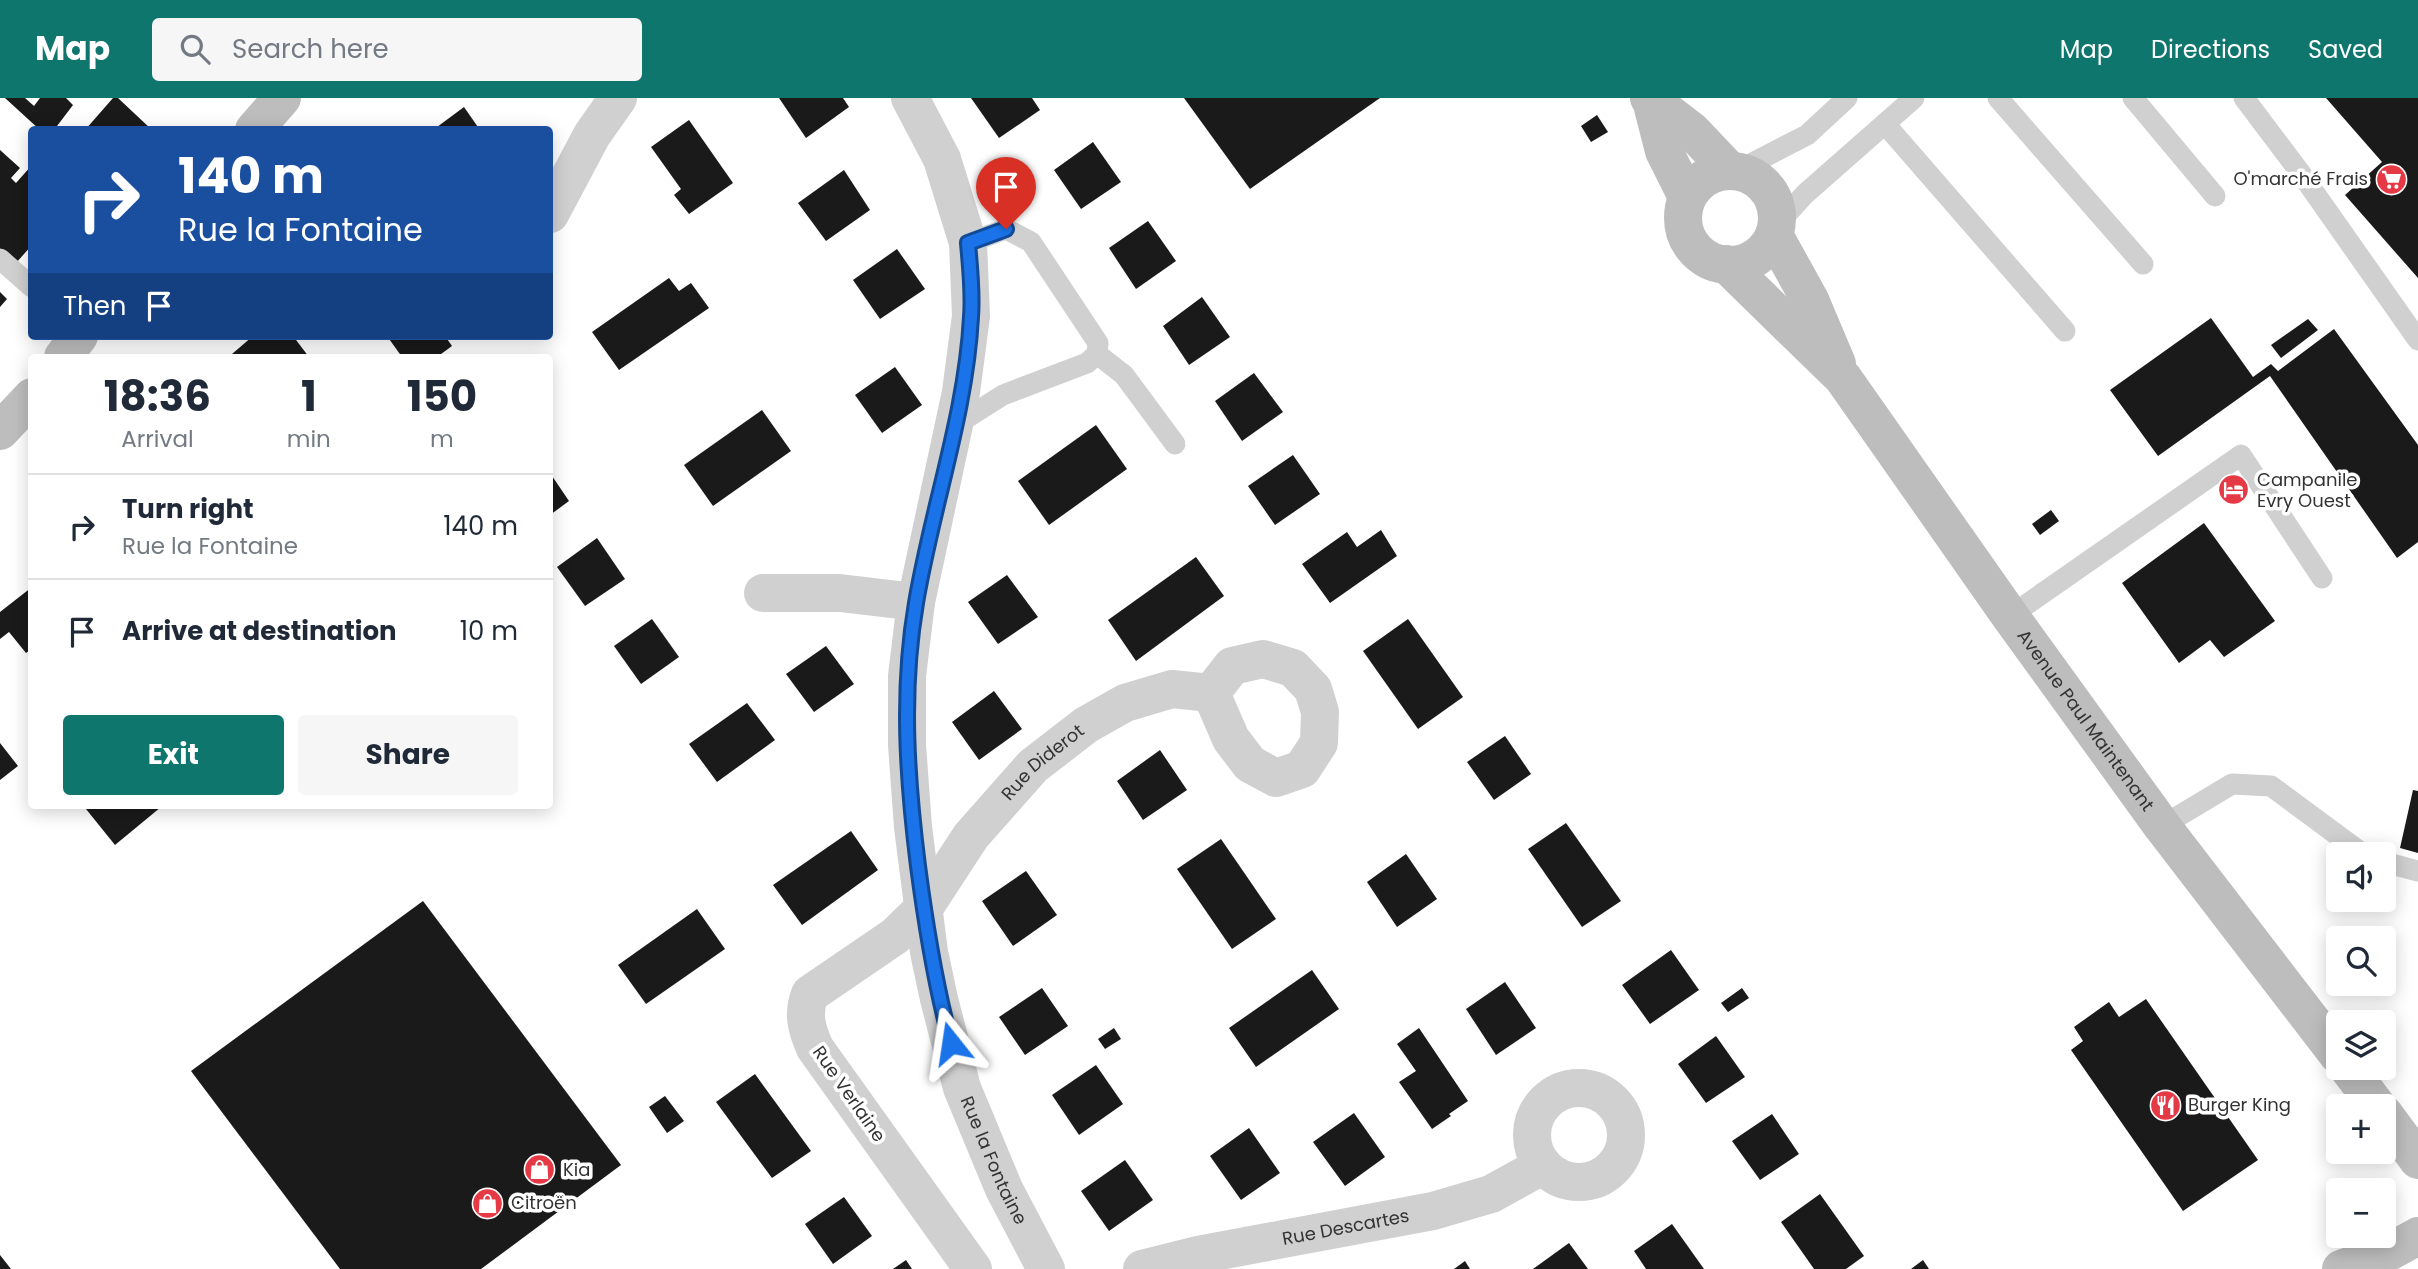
<!DOCTYPE html>
<meta charset="utf-8">
<style>
body{margin:0;font-family:Poppins,sans-serif;background:#f6f6f7;color:#1f2937;height:100vh;display:flex;flex-direction:column;font-size:26px;white-space:nowrap}
*{box-sizing:border-box;margin:0}
p{font-size:23px;color:#747a83}
.icon{flex:none;width:38px;height:38px;fill:none;stroke:currentColor;stroke-width:2;stroke-linecap:round;stroke-linejoin:round}
.map{position:relative;flex:1;overflow:hidden}
.side{position:absolute;left:28px;top:256px;width:525px;height:455px;display:flex;flex-direction:column;background:#fff;border-radius:7px;box-shadow:0 4px 18px #0003}
.side>*{flex:none}
.guide{position:absolute;left:28px;top:28px;width:525px;height:214px;border-radius:7px;box-shadow:0 4px 18px #0003;background:#1a4fa0;color:#fff;overflow:hidden}
.fabs{position:absolute;left:2326px;top:744px;display:grid;gap:14px}
.fabs a{display:grid;place-items:center;width:70px;height:70px;border-radius:7px;background:#fff;box-shadow:0 4px 18px #0003;font-size:35px}
.pin{position:absolute;display:grid;place-items:center;width:60px;height:60px;color:#fff;margin:-72px -30px;border-radius:50% 50% 50% 0;rotate:-45deg;box-shadow:0 0 7px #0007}
.pin .icon{rotate:45deg}
.me{position:absolute;width:77px;margin:-38px;rotate:345deg;stroke-linejoin:round;filter:drop-shadow(0 0 5px #0008)}
.turn{display:flex;align-items:center;gap:24px;height:147px;padding:0 35px;font-size:32px}
.turn .icon{width:91px;height:91px;stroke-width:2.5}
.turn b{display:block;font-size:49px;line-height:60px}
.then{display:flex;align-items:center;height:66px;padding:0 35px;background:#0003;gap:14px;font-size:26px}
.eta{display:flex;justify-content:space-evenly;align-items:center;height:119px;text-align:center}
.eta b{font-size:42px;font-weight:700;line-height:49px}
.cta{display:flex;gap:14px;margin-top:auto;padding:14px 35px}
.cta a{flex:1;height:80px;border-radius:7px;background:#0f766e;color:#fff;font-size:28px;font-weight:700;line-height:80px;text-align:center}
.cta a+a{background:#f6f6f7;color:#1f2937}
ul{padding:0;list-style:none}
li{display:flex;align-items:center;gap:21px;height:105px;padding:0 35px;border-top:2px solid #e0e1e3}
li div{flex:1}
li b{display:block;font-size:26px}
li em{font-style:normal}
header{display:flex;align-items:center;gap:42px;box-sizing:border-box;height:98px;padding:0 35px;background:#0f766e;color:#fff}
header strong{font-size:33px}
nav{display:flex;gap:38px;margin-inline-start:auto;font-size:24px}
.search{width:490px;height:63px;background:#f6f6f7;display:flex;align-items:center;gap:18px;box-sizing:border-box;padding:0 24px;border-radius:7px;color:#747a83;font-size:26px}
.map>svg:first-child{display:block}
.building{fill:#1a1a1a}
.lines{fill:none;stroke-linecap:round;stroke-linejoin:round}
.lane{stroke:#d0d0d0;stroke-width:21}
.street{stroke:#d0d0d0;stroke-width:38}
.secondary{stroke:#bdbdbd;stroke-width:38}
.route-casing{stroke:#114b97;stroke-width:18}
.route{stroke:#1a73e8;stroke-width:12}
.labels{text-anchor:middle;stroke-width:7;stroke-linejoin:round;paint-order:stroke}
.poi-label{font-size:18px;fill:#333;stroke:#fff;text-anchor:start}
.street-label{font-size:18px;fill:#333;stroke:#fff}
</style>
<header>
<strong>Map</strong>
<div class="search"><svg class="icon" aria-label="search" viewBox="0 0 24 24"><circle cx="10" cy="10" r="6"/><path d="M15 15l6 6"/></svg>Search here</div>
<nav><a>Map</a><a>Directions</a><a>Saved</a></nav>
</header>
<div class="map">
<svg width="2418" height="1171" viewBox="0 0 2418 1171">
<rect width="100%" height="100%" fill="#fff"/>
<g class="building">
<polygon points="5,0 25,0 34,8 40,0 66,0 73,7 54,32 40,32"/>
<polygon points="113,0 118,0 152,32 85,32"/>
<polygon points="779,0 843,0 849,9 806,40"/>
<polygon points="971,0 1032,0 1040,12 999,40"/>
<polygon points="1184,0 1380,0 1250,91"/>
<polygon points="2326,0 2418,0 2418,180 2345,97 2382,64"/>
<polygon points="464,9 480,32 433,32"/>
<polygon points="1597,17 1608,34 1591,44 1581,28"/>
<polygon points="689,22 733,85 689,116 674,97 681,91 651,49"/>
<polygon points="1093,44 1121,84 1081,111 1054,72"/>
<polygon points="0,52 20,70 11,80 16,85 32,67 32,147 16,165 0,151"/>
<polygon points="844,72 870,112 826,143 798,105"/>
<polygon points="1148,123 1176,163 1136,191 1109,150"/>
<polygon points="897,151 925,191 880,221 853,182"/>
<polygon points="669,180 679,193 691,185 709,210 619,272 592,234"/>
<polygon points="0,194 7,201 0,209"/>
<polygon points="1202,199 1230,239 1189,267 1163,228"/>
<polygon points="2211,220 2253,279 2271,266 2278,273 2334,231 2418,347 2418,444 2397,460 2270,278 2158,358 2110,292"/>
<polygon points="2308,221 2318,232 2281,260 2271,247"/>
<polygon points="253,238 293,238 309,259 234,259 232,256"/>
<polygon points="387,238 445,238 452,248 437,259 402,259"/>
<polygon points="895,269 922,307 882,335 855,297"/>
<polygon points="1254,275 1283,314 1242,343 1215,303"/>
<polygon points="762,312 791,353 713,408 684,367"/>
<polygon points="1096,327 1127,371 1049,427 1018,383"/>
<polygon points="1293,357 1320,396 1275,427 1248,388"/>
<polygon points="550,375 569,403 550,417"/>
<polygon points="2051,412 2059,423 2040,437 2032,426"/>
<polygon points="2204,425 2275,523 2224,559 2210,542 2179,565 2122,485"/>
<polygon points="1381,432 1397,458 1330,505 1302,466 1347,434 1357,449"/>
<polygon points="597,440 625,481 585,508 557,469"/>
<polygon points="1196,459 1224,498 1136,563 1108,522"/>
<polygon points="1007,477 1038,519 998,546 968,504"/>
<polygon points="32,489 32,551 26,555 9,534 0,541 0,514"/>
<polygon points="652,521 679,559 641,586 614,548"/>
<polygon points="1408,521 1463,599 1418,631 1363,553"/>
<polygon points="826,548 854,586 814,614 786,576"/>
<polygon points="994,593 1022,631 979,662 952,624"/>
<polygon points="747,605 775,642 717,684 689,646"/>
<polygon points="1505,638 1531,676 1494,702 1467,664"/>
<polygon points="0,645 18,668 0,682"/>
<polygon points="1160,652 1187,692 1143,722 1117,683"/>
<polygon points="2413,692 2418,693 2418,755 2400,750"/>
<polygon points="90,707 160,707 161,709 115,747 86,711"/>
<polygon points="1566,725 1621,803 1582,829 1528,751"/>
<polygon points="851,733 878,772 802,827 773,787"/>
<polygon points="1221,741 1276,821 1232,851 1177,771"/>
<polygon points="1406,756 1437,801 1397,829 1367,784"/>
<polygon points="1026,773 1057,817 1013,848 982,803"/>
<polygon points="423,803 621,1067 481,1171 340,1171 191,973"/>
<polygon points="697,811 725,851 646,906 618,867"/>
<polygon points="1671,852 1699,892 1650,926 1622,887"/>
<polygon points="1312,872 1339,911 1256,969 1229,930"/>
<polygon points="1505,884 1536,930 1496,957 1466,911"/>
<polygon points="1042,890 1068,928 1025,957 999,919"/>
<polygon points="1742,890 1749,900 1728,914 1721,905"/>
<polygon points="2146,901 2258,1062 2183,1113 2071,952 2083,943 2074,929 2109,904 2119,919"/>
<polygon points="1114,930 1121,941 1105,951 1098,941"/>
<polygon points="1419,930 1468,1003 1449,1016 1451,1018 1432,1031 1399,984 1416,973 1397,946"/>
<polygon points="1716,938 1745,979 1706,1005 1678,966"/>
<polygon points="1096,967 1123,1006 1079,1037 1052,997"/>
<polygon points="755,976 811,1053 772,1080 716,1004"/>
<polygon points="665,998 684,1023 667,1035 649,1009"/>
<polygon points="1354,1015 1385,1059 1345,1088 1313,1044"/>
<polygon points="1772,1016 1799,1056 1760,1082 1732,1043"/>
<polygon points="1249,1030 1280,1075 1241,1102 1210,1058"/>
<polygon points="1125,1062 1153,1102 1109,1133 1081,1093"/>
<polygon points="1820,1096 1864,1158 1846,1171 1814,1171 1781,1124"/>
<polygon points="844,1099 872,1138 833,1166 805,1126"/>
<polygon points="1672,1126 1704,1171 1646,1171 1634,1153"/>
<polygon points="1569,1145 1588,1171 1533,1171"/>
<polygon points="0,1157 11,1171 0,1171"/>
<polygon points="906,1162 912,1171 893,1171"/>
<polygon points="1923,1162 1929,1171 1911,1171"/>
<polygon points="1465,1163 1470,1171 1454,1171"/>
</g>
<g class="lines">
<g class="lane">
<polyline points="1998,0 2143,166"/>
<polyline points="2133,0 2215,98"/>
<polyline points="2244,0 2302,77 2418,242"/>
<polyline points="1885,26 2065,233"/>
<polyline points="1737,73 1807,37 1847,0"/>
<polyline points="1776,128 1805,96 1914,0"/>
<polyline points="0,161 32,189"/>
<polyline points="1097,256 1124,277 1175,346"/>
<polyline points="954,328 1003,297 1087,265 1097,256 1098,245 1031,144 1006,131 968,145"/>
<polyline points="2010,518 2241,357 2322,480"/>
<polyline points="2162,728 2232,686 2271,688 2363,756"/>
<polyline points="2384,764 2418,773"/>
</g>
<g class="street">
<path id="s1" d="M910,0L942,61L968,145L971,218L961,294L916,504L907,578V647L913,729L929,854L939,901L962,990L1004,1091L1046,1171"/>
<polyline points="550,116 592,37 618,0"/>
<polyline points="763,495 840,495 916,504"/>
<polygon points="1263,561 1293,570 1313,591 1320,614 1319,645 1302,671 1276,680 1250,666 1231,641 1211,595 1232,568"/>
<circle cx="1579" cy="1037" r="47"/>
<path id="s2" d="M973,1171L815,950C807,932 802,916 810,896L895,838L924,810L971,738L1033,668L1086,627L1125,605L1172,591L1211,595"/>
<path id="s3" d="M1142,1171L1198,1157L1433,1113L1491,1096L1542,1068"/>
</g>
<g class="secondary">
<polyline points="1649,0 1692,33 1730,73"/>
<polyline points="1651,2 1664,53 1687,99"/>
<polyline points="254,32 282,0"/>
<circle cx="1730" cy="120" r="47"/>
<polyline points="1774,137 1810,202 1837,266"/>
<path id="s4" d="M1726,166L1843,280L2010,518L2162,728L2338,957"/>
<polyline points="63,259 79,238"/>
<polyline points="0,333 32,299"/>
<polyline points="2348,970 2377,1008"/>
<polyline points="2384,1016 2418,1062"/>
<polyline points="2341,1171 2391,1153 2418,1138"/>
</g>
</g>
<g class="lines">
<defs>
<path id="route" d="M951,945C935,887 926,829 918,768C907,680 901,593 916,505C932,409 966,316 971,219C973,194 970,169 968,145L1006,131"/>
</defs>
<use href="#route" class="route-casing"/>
<use href="#route" class="route"/>
</g>
<defs>
<symbol id="supermarket-disc" viewBox="-11 -11 22 22"><circle r="9.5" fill="#e63946" stroke="#fff"/><path d="M-6-5.5h2.5l.6 2H6L4.5 2H-2.5L-4.4-4H-6ZM-1.5 3.2a1.3 1.3 0 1 0 .1 0ZM3 3.2a1.3 1.3 0 1 0 .1 0Z" fill="#fff"/></symbol>
<symbol id="hotel-disc" viewBox="-11 -11 22 22"><circle r="9.5" fill="#e63946" stroke="#fff"/><path d="M-6-4.5h1.5V1H6V5H4.5V3h-9V5H-6ZM-4 0a1.8 1.8 0 1 1 3.6 0ZM.5 0V-2.5h3Q6-2.5 6 0Z" fill="#fff"/></symbol>
<symbol id="restaurant-disc" viewBox="-11 -11 22 22"><circle r="9.5" fill="#e63946" stroke="#fff"/><path d="M-5-6h1v4h1v-4h1v4h1v-4h1v5L-1.5 .5V6h-2V.5L-5-1ZM5-6V6H3V1.5H1.5Q1.5-4 5-6Z" fill="#fff"/></symbol>
<symbol id="shop-disc" viewBox="-11 -11 22 22"><circle r="9.5" fill="#e63946" stroke="#fff"/><path d="M-5-2.5h2.3a2.7 3.5 0 0 1 5.4 0H5L5.5 6h-11ZM-1.5-2.5h3a1.5 2.3 0 0 0-3 0Z" fill="#fff"/></symbol>
</defs>
<g fill-rule="evenodd">
<use href="#supermarket-disc" x="2374" y="64" width="35" height="35"/>
<use href="#hotel-disc" x="2216" y="374" width="35" height="35"/>
<use href="#restaurant-disc" x="2148" y="990" width="35" height="35"/>
<use href="#shop-disc" x="522" y="1054" width="35" height="35"/>
<use href="#shop-disc" x="470" y="1088" width="35" height="35"/>
</g>
<g class="labels">
<g class="poi-label">
<text x="2368" y="87" text-anchor="end">O'marché Frais</text>
<text x="2257" y="388">Campanile<tspan x="2257" dy="21">Evry Ouest</tspan></text>
<text x="2188" y="1013">Burger King</text>
<text x="563" y="1078">Kia</text>
<text x="511" y="1111">Citroën</text>
</g>
<g class="street-label">
<text dy="6" stroke="none"><textPath href="#s4" startOffset="583">Avenue Paul Maintenant</textPath></text>
<text dy="6" stroke="none"><textPath href="#s2" startOffset="660">Rue Diderot</textPath></text>
<text transform="translate(849 996) rotate(55)" y="6">Rue Verlaine</text>
<text dy="6" stroke="none"><textPath href="#s1" startOffset="1092">Rue la Fontaine</textPath></text>
<text dy="6" stroke="none"><textPath href="#s3" startOffset="208">Rue Descartes</textPath></text>
</g>
</g>
</svg>
<div class="fabs">
<a><svg class="icon" aria-label="sound" viewBox="0 0 24 24"><path d="M4 9h4l5-4v14l-5-4H4zM17 9q2 3 0 6"/></svg></a>
<a><svg class="icon" aria-label="search" viewBox="0 0 24 24"><circle cx="10" cy="10" r="6"/><path d="M15 15l6 6"/></svg></a>
<a><svg class="icon" aria-label="layers" viewBox="0 0 24 24"><path d="M12 4l9 5-9 5-9-5zM3 14l9 5 9-5"/></svg></a>
<a>+</a>
<a>−</a>
</div>
<div class="pin" style="left:1006px;top:131px;background:#d93025"><svg class="icon" aria-label="arrive" viewBox="0 0 24 24"><path d="M6 21V4h12l-3 4 3 4H6"/></svg></div>
<svg class="me" style="left:951px;top:945px" viewBox="-20 -20 40 40"><path d="M0-17L14 15 0 8-14 15z" fill="#1a73e8" stroke="#fff" stroke-width="4"/></svg>
<div class="guide">
<div class="turn"><svg class="icon" aria-label="right" viewBox="0 0 24 24"><path d="M7 20v-9h11M14 6l5 5-5 5"/></svg><div><b>140 m</b>Rue la Fontaine</div></div>
<div class="then">Then<svg class="icon" aria-label="arrive" viewBox="0 0 24 24"><path d="M6 21V4h12l-3 4 3 4H6"/></svg></div>
</div>
<section class="side">
<div class="eta">
<div><b>18:36</b><p>Arrival</p></div>
<div><b>1</b><p>min</p></div>
<div><b>150</b><p>m</p></div>
</div>
<ul>
<li><svg class="icon" aria-label="right" viewBox="0 0 24 24"><path d="M7 20v-9h11M14 6l5 5-5 5"/></svg><div><b>Turn right</b><p>Rue la Fontaine</p></div><em>140 m</em></li>
<li><svg class="icon" aria-label="arrive" viewBox="0 0 24 24"><path d="M6 21V4h12l-3 4 3 4H6"/></svg><div><b>Arrive at destination</b></div><em>10 m</em></li>
</ul>
<div class="cta"><a>Exit</a><a>Share</a></div>
</section>
</div>
